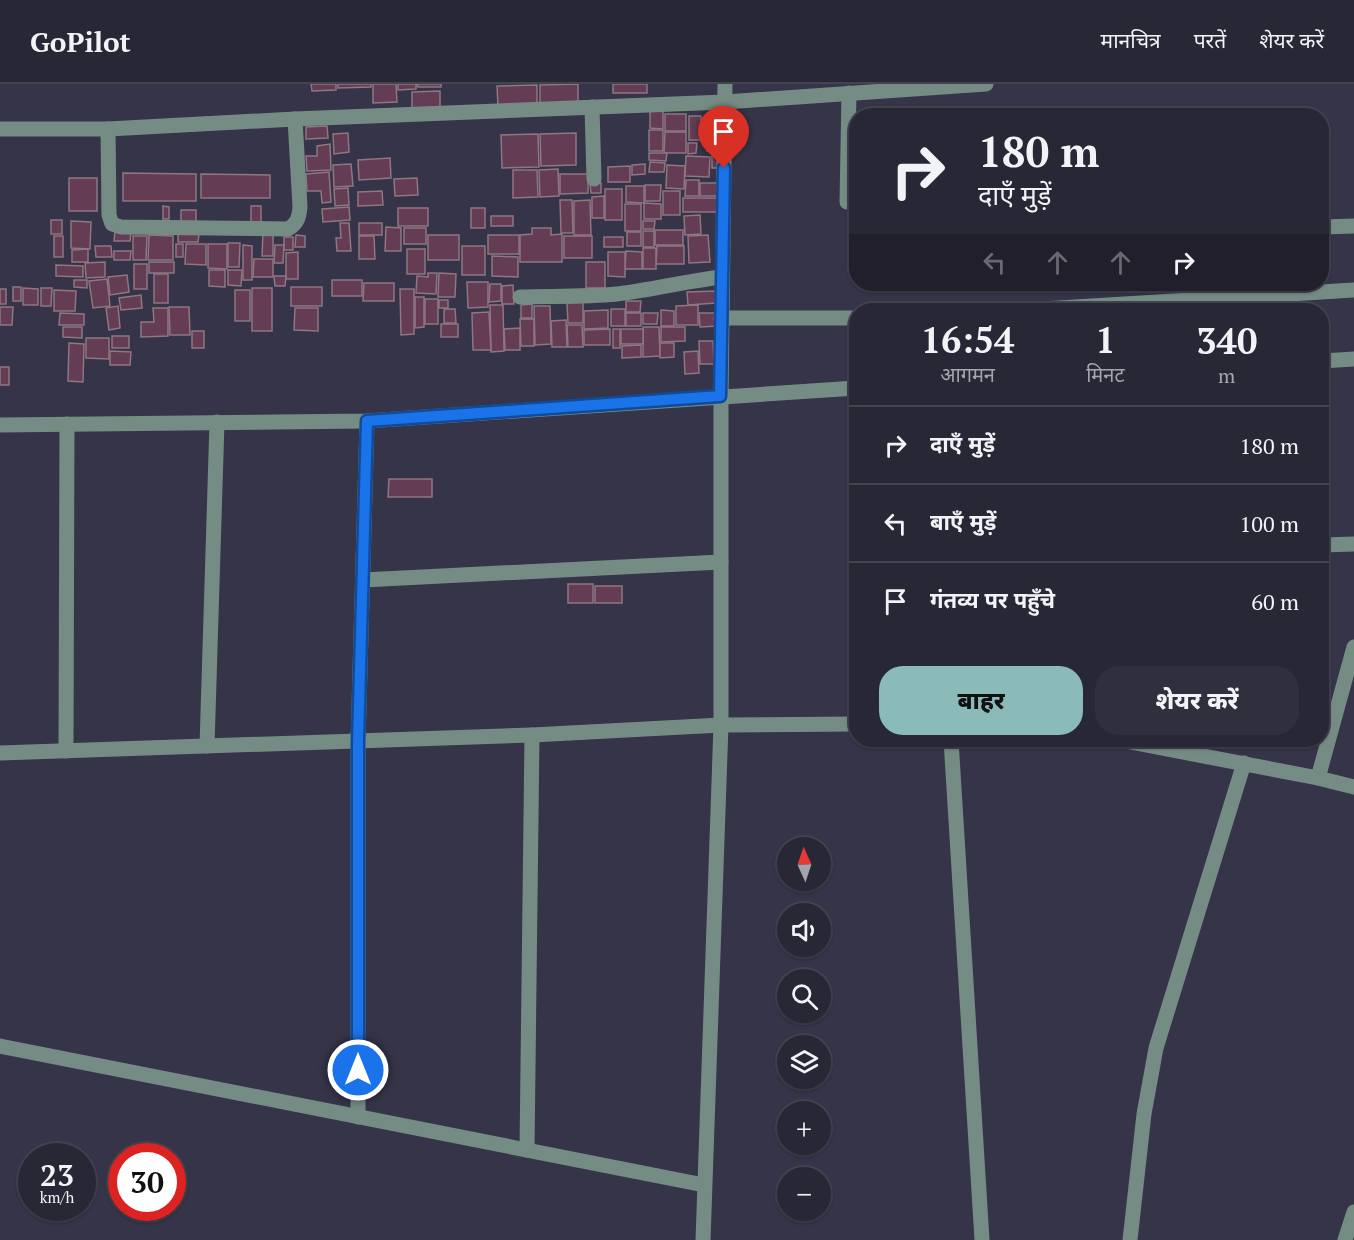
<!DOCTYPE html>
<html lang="hi">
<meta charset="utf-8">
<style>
body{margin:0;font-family:"PT Serif","Noto Sans Devanagari",serif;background:#302f3e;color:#f1f3f6;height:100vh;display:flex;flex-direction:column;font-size:22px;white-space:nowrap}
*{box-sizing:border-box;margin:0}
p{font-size:20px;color:#a5a5ad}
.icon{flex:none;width:33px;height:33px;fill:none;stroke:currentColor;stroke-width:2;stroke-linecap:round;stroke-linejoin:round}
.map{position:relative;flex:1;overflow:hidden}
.drawer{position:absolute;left:849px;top:219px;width:480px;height:444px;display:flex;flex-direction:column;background:#282736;border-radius:24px;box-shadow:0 2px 4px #0004,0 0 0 2px #444451}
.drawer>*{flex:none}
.banner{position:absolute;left:849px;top:24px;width:480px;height:183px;border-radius:24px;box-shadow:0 2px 4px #0004,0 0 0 2px #444451;background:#282736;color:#f1f3f6;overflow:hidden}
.needle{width:39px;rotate:357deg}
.buttons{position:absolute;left:777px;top:753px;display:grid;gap:12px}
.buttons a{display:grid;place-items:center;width:54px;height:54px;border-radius:50%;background:#282736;box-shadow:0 2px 4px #0004,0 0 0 2px #444451;font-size:30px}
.speed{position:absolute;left:18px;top:1059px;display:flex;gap:12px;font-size:30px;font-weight:700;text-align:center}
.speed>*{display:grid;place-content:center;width:78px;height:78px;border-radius:50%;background:#282736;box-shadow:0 2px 4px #0004,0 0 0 2px #444451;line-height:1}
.speed small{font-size:15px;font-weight:400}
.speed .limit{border:9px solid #d22;background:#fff;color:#111}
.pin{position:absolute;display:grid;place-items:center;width:51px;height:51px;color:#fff;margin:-62px -26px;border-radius:50% 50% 50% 0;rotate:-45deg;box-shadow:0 0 6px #0007}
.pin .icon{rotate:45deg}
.me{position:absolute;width:66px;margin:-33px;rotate:0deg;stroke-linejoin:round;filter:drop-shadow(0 0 4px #0008)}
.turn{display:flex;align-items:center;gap:21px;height:126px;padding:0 30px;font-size:27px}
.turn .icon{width:78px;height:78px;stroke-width:2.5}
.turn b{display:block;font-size:42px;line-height:51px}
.lanes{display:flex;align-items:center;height:57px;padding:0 30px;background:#0003;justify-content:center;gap:30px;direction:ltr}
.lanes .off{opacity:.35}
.eta{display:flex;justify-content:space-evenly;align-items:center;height:102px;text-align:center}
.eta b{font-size:36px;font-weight:800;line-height:42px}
.action{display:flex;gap:12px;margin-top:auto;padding:12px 30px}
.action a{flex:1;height:69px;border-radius:24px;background:#8bbbb9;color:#111;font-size:24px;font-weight:800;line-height:69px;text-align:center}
.action a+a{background:#302f3e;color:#f1f3f6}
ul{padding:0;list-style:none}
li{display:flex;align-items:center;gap:18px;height:78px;padding:0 30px;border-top:2px solid #444451}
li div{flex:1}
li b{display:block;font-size:22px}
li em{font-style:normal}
header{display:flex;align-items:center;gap:36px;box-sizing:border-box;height:84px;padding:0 30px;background:#282736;border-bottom:2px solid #444451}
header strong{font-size:28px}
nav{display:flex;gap:33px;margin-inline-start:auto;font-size:21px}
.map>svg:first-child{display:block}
.building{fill:#643c53;stroke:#8e7682;stroke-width:1.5}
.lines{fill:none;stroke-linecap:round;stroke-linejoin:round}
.minor{stroke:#758c84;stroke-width:15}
.route-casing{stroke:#114b97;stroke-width:15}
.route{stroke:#1a73e8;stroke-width:10}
</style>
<header>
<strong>GoPilot</strong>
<nav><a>मानचित्र</a><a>परतें</a><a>शेयर करें</a></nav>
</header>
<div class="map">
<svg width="1354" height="1156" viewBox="0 0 1354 1156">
<rect width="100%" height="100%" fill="#353448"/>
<g class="building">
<polygon points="311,0 336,0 336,6 312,7"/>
<polygon points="338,0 371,0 371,3 338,4"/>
<polygon points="373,0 396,0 397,18 373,19"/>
<polygon points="398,0 416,0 416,5 398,6"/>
<polygon points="417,0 441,0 441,3 418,3"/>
<polygon points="578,0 578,19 540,20 540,1"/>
<rect x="613" y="0" width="34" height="9"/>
<polygon points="537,1 537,23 498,23 497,2"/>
<polygon points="440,7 440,24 412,24 412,8"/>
<polygon points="650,27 663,27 663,45 650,44"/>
<rect x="665" y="30" width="21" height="17"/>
<polygon points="689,32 701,32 701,38 713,38 713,52 708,52 707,56 689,56"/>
<polygon points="327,42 328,54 306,55 306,43"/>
<rect x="649" y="46" width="14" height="21"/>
<polygon points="665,48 686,48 686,69 664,69"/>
<polygon points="348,49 349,68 334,70 333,50"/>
<polygon points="576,49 576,81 541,82 540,50"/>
<polygon points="538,50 539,83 502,84 501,51"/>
<polygon points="707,58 722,59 722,84 712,84 712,67 707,67"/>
<polygon points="688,59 697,59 696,69 688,70"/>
<polygon points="330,60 331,86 307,87 306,72 317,72 317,62"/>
<polygon points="649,69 667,69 666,77 649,76"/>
<polygon points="686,72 710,73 709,93 685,92"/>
<polygon points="390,74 391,94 359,96 358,76"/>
<polygon points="650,78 665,79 664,88 649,88"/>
<polygon points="351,80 353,102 334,103 333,81"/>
<polygon points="645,80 645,90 632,91 632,81"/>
<polygon points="667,81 685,82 684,105 666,104"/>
<polygon points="630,82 630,98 608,98 608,83"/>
<polygon points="558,85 559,112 540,113 539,86"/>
<polygon points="513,86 537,86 538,113 513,114"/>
<polygon points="329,88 331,118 322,119 321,107 307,107 306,90"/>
<polygon points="123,89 196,90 196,117 123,117"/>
<polygon points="201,90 270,91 270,114 201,114"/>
<polygon points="560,90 588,90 588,109 560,110"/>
<rect x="69" y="94" width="28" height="33"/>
<polygon points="417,94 418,111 395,112 394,95"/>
<polygon points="686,96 699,96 699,112 685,112"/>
<polygon points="590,99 601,99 601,109 591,109"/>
<rect x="700" y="99" width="18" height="13"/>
<polygon points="645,101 661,101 660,117 645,117"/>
<polygon points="626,102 644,102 644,119 626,118"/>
<polygon points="348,104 349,121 335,122 334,105"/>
<rect x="605" y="105" width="17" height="31"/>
<polygon points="382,107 383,121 358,122 358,108"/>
<rect x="663" y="107" width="17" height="24"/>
<polygon points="604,112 604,134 592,134 592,113"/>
<rect x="683" y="114" width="36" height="14"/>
<polygon points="560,116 572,116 573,149 561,149"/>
<polygon points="590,116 591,151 574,151 574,117"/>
<polygon points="644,119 661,120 661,135 644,135"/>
<rect x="625" y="120" width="16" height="27"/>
<polygon points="163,122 169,123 169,135 163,135"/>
<rect x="251" y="122" width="10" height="16"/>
<polygon points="349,123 350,136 323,138 322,125"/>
<rect x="398" y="124" width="30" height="18"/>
<rect x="471" y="124" width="14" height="20"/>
<rect x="181" y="126" width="15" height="13"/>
<polygon points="700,131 701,150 685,151 684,132"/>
<rect x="491" y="132" width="22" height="10"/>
<rect x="51" y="136" width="11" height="14"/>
<polygon points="71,137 91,138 90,165 71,164"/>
<polygon points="643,137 655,137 654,145 643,145"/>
<polygon points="340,139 349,139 351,167 337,167 336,154 341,154"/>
<rect x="359" y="139" width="23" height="12"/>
<polygon points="386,143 401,144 401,167 385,167"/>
<rect x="404" y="144" width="22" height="16"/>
<polygon points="532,144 551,144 551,151 562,150 562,178 520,178 520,151 532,150"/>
<rect x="655" y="146" width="28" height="15"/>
<polygon points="273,147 273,172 262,172 263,148"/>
<rect x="643" y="147" width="11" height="16"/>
<polygon points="115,148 131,148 130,157 114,157"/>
<rect x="627" y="148" width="14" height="14"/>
<polygon points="178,150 199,150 198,158 178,158"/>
<polygon points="149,151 173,152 173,176 148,176"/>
<polygon points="296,151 305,152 305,163 295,163"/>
<rect x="428" y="151" width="31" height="25"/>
<rect x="488" y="151" width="31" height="19"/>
<polygon points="708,151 710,178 689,179 688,152"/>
<rect x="54" y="152" width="9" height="21"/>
<polygon points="133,152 147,152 146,176 133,176"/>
<polygon points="359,152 374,152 375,175 359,175"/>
<rect x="564" y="152" width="28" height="22"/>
<rect x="284" y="153" width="9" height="13"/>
<rect x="604" y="153" width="19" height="10"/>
<polygon points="228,159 240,159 239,183 228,183"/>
<rect x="176" y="160" width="7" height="13"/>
<polygon points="186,160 206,160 206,181 185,180"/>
<polygon points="208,160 227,160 227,185 208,184"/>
<polygon points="243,161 252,162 252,196 243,196"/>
<polygon points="275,161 284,161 283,179 274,179"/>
<polygon points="95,162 111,162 112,173 96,173"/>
<rect x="462" y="162" width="23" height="29"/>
<polygon points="657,162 684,162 684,180 656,180"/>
<rect x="643" y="164" width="13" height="21"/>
<polygon points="88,165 88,178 72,178 72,166"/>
<rect x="407" y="165" width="18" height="25"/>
<polygon points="114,167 131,167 130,176 114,176"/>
<polygon points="626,167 642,168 642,185 625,185"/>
<polygon points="298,168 298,195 286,195 286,169"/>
<polygon points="608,168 625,168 625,193 608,192"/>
<polygon points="492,172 518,173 518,193 492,192"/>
<polygon points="254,175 273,175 273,193 253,193"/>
<polygon points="105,178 105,193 86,194 85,179"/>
<rect x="149" y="178" width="25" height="11"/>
<rect x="586" y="178" width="19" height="26"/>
<rect x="134" y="180" width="13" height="25"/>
<polygon points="56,181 83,182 83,193 56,192"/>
<polygon points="209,186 225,186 225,203 209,202"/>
<polygon points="228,186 242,186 241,202 228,201"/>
<polygon points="428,189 437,189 436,210 416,209 417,192 428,193"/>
<polygon points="439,189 456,190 455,213 438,213"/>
<rect x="154" y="190" width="14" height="29"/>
<polygon points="127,191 129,208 110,211 108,193"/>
<polygon points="274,192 286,192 285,202 275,202"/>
<polygon points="107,195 110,222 93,224 89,197"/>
<polygon points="74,196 87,196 87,204 74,203"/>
<rect x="332" y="196" width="30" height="16"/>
<polygon points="467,198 488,198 488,223 468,224"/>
<polygon points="364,199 394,199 394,217 363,217"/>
<polygon points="490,200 501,200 501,217 489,218"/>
<polygon points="513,201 514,220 502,220 502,202"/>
<rect x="13" y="203" width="8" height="14"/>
<rect x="291" y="203" width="31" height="19"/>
<polygon points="23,204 38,205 38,221 23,221"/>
<polygon points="41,204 52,204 51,222 41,222"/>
<rect x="252" y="204" width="20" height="43"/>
<rect x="0" y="205" width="6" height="15"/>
<polygon points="400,205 414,205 414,250 401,251"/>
<polygon points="54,206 76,207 75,227 54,227"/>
<rect x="235" y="206" width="15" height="31"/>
<polygon points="716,207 716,219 688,221 687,208"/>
<polygon points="141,211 142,224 121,226 119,214"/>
<polygon points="415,213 424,213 424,243 415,244"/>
<rect x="425" y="215" width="13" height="25"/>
<rect x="439" y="216" width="9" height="8"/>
<polygon points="626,217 641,217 640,228 626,228"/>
<polygon points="583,218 583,239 568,239 567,219"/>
<polygon points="532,220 532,234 521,234 521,221"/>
<polygon points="490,221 503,221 504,267 491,268"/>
<polygon points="698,221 698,241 676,241 676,222"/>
<polygon points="118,222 120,244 109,246 106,224"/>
<polygon points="534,222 550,222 551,260 535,261"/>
<polygon points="0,223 13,223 12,241 0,241"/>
<polygon points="169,223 189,223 190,251 170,251"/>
<polygon points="153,224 168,224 168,252 141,253 141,238 154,238"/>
<polygon points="295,224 318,224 318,247 294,246"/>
<polygon points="444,225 455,225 456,239 444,239"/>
<rect x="611" y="225" width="14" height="17"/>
<polygon points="608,226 608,244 584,245 584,227"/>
<polygon points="661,226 674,227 674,242 661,242"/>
<polygon points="489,228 491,266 473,266 472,229"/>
<polygon points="60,229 84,230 84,241 59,241"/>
<rect x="626" y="229" width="15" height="13"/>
<polygon points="643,229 658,229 657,240 643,240"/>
<polygon points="699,229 718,229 719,242 700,243"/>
<polygon points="520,235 534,235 534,262 521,262"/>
<polygon points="566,236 567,263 552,263 551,237"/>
<rect x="441" y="240" width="17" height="13"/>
<polygon points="567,241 582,241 583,263 568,263"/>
<polygon points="63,243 82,243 82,254 63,253"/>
<polygon points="643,243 659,243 660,272 643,273"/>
<polygon points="661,243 685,243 685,257 661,258"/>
<polygon points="520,244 520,266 505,266 504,245"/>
<polygon points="610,245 610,261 584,261 584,246"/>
<rect x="613" y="245" width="7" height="19"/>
<rect x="621" y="245" width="22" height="15"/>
<rect x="192" y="247" width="12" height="17"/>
<rect x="112" y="252" width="17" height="12"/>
<polygon points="86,254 109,254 109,275 86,274"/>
<polygon points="699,257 713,257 714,280 700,280"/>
<polygon points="69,259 84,260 83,298 68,297"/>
<polygon points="660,259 674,259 674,273 660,274"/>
<polygon points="641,261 641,273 622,274 622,262"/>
<polygon points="110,267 131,268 130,281 110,281"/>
<polygon points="698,267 699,289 685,290 684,268"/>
<rect x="0" y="283" width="9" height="18"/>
<polygon points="389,395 432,395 432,413 388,413"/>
<rect x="568" y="500" width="25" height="19"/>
<rect x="595" y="502" width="27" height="17"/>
</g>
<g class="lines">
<g class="minor">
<polyline points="592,23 594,95"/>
<polyline points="0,45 108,45 295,35 725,18 986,0"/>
<path d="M108,45L109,131L112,140L121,143L288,145C297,140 299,134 300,123L295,35"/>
<polyline points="847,118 849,9"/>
<polyline points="1322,143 1354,142"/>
<path d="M520,213C552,212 585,213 617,210C652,206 686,197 722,193"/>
<polyline points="1026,226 1354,206"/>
<polyline points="721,234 856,234"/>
<polyline points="1322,277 1354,275"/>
<polyline points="0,341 367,337 856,304"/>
<polyline points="1322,461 1354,460"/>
<polyline points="363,496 721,478"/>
<polyline points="951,656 982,1156"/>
<polyline points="1120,656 1318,694 1354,703"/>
<polyline points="207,662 217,338"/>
<polyline points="66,667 67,340"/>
<polyline points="0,669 532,651 721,641 856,640"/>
<polyline points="1318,694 1354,563"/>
<polyline points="0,962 704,1101"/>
<polyline points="358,1033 358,658 367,337"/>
<polyline points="527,1066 532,651"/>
<polyline points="703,1156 721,641 721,312 725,0"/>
<polyline points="1130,1156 1144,1030 1156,964 1244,679"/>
<polyline points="1345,1156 1354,1128"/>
</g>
</g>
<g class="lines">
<defs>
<polyline id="route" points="358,986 358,658 367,337 720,312 724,84"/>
</defs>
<use href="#route" class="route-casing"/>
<use href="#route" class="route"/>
</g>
</svg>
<div class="buttons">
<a><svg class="needle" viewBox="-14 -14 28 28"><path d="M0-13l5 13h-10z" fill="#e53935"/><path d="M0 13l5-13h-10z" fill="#a5a5ad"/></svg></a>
<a><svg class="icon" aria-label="sound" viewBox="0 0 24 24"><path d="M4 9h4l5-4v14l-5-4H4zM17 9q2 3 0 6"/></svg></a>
<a><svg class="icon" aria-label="search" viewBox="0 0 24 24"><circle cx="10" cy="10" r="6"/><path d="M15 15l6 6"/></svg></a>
<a><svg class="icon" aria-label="layers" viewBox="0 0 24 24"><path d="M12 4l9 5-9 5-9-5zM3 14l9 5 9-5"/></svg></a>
<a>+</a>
<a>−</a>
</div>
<div class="speed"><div>23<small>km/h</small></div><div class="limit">30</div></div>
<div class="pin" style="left:724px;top:84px;background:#d93025"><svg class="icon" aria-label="arrive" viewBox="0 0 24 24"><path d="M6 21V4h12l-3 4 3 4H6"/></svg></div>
<svg class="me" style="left:358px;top:986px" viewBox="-20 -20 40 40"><circle r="17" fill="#1a73e8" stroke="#fff" stroke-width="3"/><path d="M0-11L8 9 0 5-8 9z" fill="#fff"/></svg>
<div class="banner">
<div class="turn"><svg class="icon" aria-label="right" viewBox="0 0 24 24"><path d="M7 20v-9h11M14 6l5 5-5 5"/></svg><div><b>180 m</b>दाएँ मुड़ें</div></div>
<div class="lanes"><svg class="icon off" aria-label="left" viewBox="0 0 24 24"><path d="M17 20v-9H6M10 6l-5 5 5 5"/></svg><svg class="icon off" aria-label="ahead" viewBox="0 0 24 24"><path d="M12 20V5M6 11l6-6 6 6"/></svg><svg class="icon off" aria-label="ahead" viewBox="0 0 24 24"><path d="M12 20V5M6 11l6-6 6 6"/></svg><svg class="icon" aria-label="right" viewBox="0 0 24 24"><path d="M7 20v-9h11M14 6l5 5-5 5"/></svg></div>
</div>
<section class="drawer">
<div class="eta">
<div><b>16:54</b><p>आगमन</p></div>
<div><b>1</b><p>मिनट</p></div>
<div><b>340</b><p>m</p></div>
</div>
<ul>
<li><svg class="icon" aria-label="right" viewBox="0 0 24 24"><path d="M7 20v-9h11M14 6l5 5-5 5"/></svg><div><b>दाएँ मुड़ें</b></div><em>180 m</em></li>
<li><svg class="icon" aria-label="left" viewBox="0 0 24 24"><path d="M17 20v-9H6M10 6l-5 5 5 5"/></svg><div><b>बाएँ मुड़ें</b></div><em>100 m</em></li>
<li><svg class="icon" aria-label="arrive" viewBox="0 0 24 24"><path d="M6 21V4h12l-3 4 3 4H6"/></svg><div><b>गंतव्य पर पहुँचे</b></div><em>60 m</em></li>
</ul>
<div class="action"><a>बाहर</a><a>शेयर करें</a></div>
</section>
</div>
